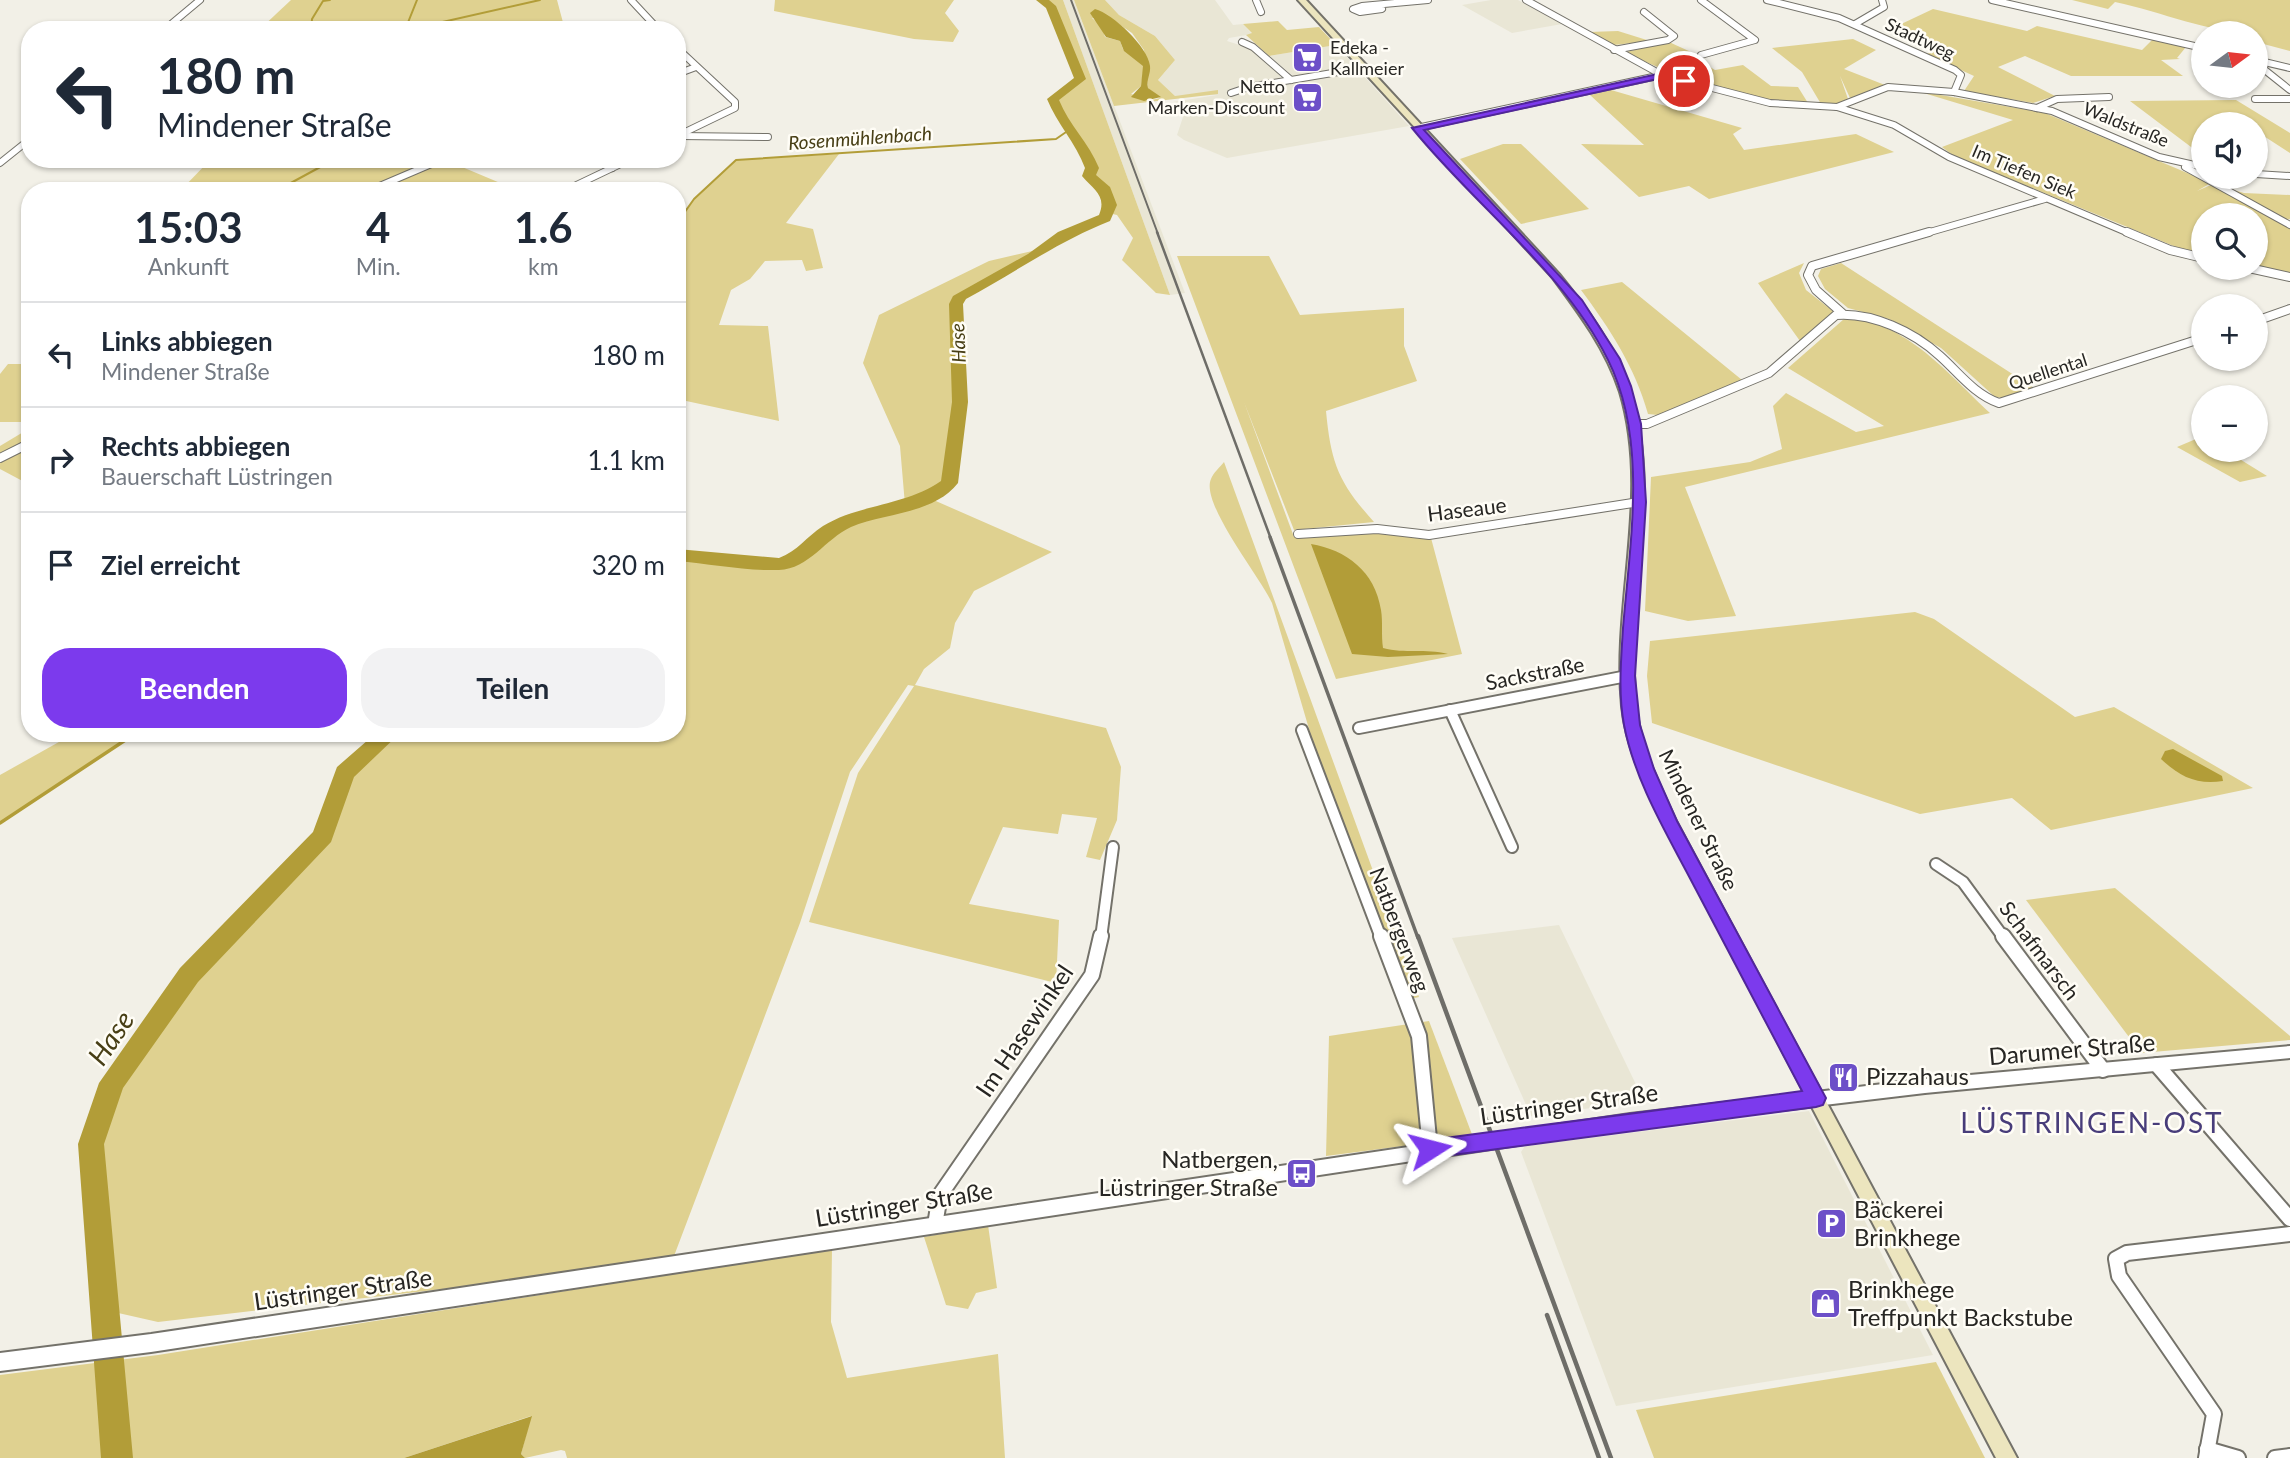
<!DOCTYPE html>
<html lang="de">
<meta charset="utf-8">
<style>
body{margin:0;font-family:Lato,sans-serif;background:#f2f2f3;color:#1f2937;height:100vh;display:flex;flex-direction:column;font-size:26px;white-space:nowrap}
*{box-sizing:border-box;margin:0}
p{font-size:23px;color:#747a83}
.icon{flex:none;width:38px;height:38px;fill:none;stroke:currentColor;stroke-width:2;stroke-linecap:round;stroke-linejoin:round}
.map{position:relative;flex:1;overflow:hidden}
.panel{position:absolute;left:21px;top:182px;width:665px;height:560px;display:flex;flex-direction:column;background:#fff;border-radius:28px;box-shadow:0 2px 5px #0004}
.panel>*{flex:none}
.banner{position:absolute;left:21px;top:21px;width:665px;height:147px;border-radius:28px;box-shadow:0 2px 5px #0004;background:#fff;color:#1f2937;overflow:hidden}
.needle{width:46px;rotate:75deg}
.controls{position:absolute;left:2191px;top:21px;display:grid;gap:14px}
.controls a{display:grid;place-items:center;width:77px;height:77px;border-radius:50%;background:#fff;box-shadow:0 2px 5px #0004;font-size:35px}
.pin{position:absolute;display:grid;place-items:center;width:60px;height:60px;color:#fff;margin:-30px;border:4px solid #fff;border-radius:50%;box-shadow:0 2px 7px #0007}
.me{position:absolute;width:77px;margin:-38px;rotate:81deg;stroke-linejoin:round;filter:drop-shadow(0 0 5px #0008)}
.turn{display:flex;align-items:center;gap:24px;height:147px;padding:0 21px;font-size:32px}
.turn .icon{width:91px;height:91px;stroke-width:2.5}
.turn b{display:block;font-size:49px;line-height:60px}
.eta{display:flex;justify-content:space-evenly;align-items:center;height:119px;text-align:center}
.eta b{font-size:42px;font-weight:700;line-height:49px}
.cta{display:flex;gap:14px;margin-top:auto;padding:14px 21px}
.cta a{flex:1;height:80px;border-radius:28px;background:#7c3aed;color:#fff;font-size:28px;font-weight:700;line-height:80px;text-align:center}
.cta a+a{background:#f2f2f3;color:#1f2937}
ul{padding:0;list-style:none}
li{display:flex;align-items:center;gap:21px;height:105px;padding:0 21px;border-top:2px solid #e0e1e3}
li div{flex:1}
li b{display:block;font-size:26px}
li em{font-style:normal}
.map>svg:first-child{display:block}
.built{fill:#e9e6d5}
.green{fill:#dfd190;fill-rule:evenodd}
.water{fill:#b29d38}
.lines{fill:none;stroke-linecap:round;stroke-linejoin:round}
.stream-far1{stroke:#b29d38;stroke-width:2}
.stream{stroke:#b29d38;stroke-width:3.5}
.river{fill:#b29d38;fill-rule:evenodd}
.minor-far3-casing{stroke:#74726a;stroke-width:8}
.minor-far2-casing{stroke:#74726a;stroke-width:10}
.minor-far1-casing{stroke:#74726a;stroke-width:14}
.minor-casing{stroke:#74726a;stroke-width:18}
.tertiary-casing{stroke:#74726a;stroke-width:4}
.secondary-casing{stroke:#74726a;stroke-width:4}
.minor-far3{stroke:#fff;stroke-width:6}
.minor-far2{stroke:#fff;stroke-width:8}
.minor-far1{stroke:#fff;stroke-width:10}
.minor{stroke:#fff;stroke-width:14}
.tertiary{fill:#fff;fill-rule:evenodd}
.secondary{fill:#ece5be;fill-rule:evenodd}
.rail-far3{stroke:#6e6d68;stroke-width:2}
.rail-far2{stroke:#6e6d68;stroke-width:2.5}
.rail-far1{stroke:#6e6d68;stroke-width:3.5}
.rail{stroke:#6e6d68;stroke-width:4.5}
.route{fill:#7c3aed;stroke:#51269a;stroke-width:2}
.labels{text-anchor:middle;stroke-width:5;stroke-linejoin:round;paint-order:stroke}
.far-street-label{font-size:18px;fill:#272623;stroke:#fffdf6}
.far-poi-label{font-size:18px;fill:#272623;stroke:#fffdf6;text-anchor:start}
.far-water-label{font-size:19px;font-style:italic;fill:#483f16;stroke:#fffdf6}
.street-label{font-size:21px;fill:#272623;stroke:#fffdf6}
.near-street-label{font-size:24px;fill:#272623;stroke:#fffdf6}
.near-poi-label{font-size:24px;fill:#272623;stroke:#fffdf6;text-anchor:start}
.near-water-label{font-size:28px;font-style:italic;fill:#483f16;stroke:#fffdf6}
.near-neighbourhood-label{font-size:28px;letter-spacing:2px;fill:#483d7a;stroke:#fffdf6}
</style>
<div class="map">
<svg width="2290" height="1458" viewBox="0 0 2290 1458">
<rect width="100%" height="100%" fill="#f2f0e7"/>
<g class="built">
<polygon points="1063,0 1074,0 1185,293 1170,295"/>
<polygon points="1105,0 1215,0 1233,25 1243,24 1252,34 1229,38 1227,41 1249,48 1281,76 1277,80 1298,80 1269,56 1336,45 1409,126 1227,158 1184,140 1177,135 1184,114 1173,102 1217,95 1175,96 1158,80 1175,60 1155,36 1119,15"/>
<polygon points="1491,0 1518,0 1562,24 1512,33 1462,5"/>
<polygon points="1559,925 1644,1101 1531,1116 1452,938"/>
<polygon points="1809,1111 1933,1355 1616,1406 1521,1152 1525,1146"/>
</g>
<g class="green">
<polygon points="291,0 557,0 565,30 259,30"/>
<polygon points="775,0 954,0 945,13 959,31 953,42 914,39 774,11"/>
<path d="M1041,0H1063L1170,295L1156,293L1122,260L1133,238L1117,215L1108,213C1113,195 1102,187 1089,176C1096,154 1062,122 1053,99L1080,79L1051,6Z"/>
<path d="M1074,0H1105L1119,15L1155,36L1175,60L1158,80L1175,96L1218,90V94L1114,106ZM1107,16L1132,33L1144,50L1148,88L1160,98L1152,100L1131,94L1141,86L1144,66L1123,49L1120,41L1105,37L1102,27L1092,18Z"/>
<path d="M2072,0H2290V51L2256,42V33C2207,33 2163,12 2115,2L2108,9Z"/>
<polygon points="1933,9 2027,31 2037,26 2142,50 2153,39 2186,47 2177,58 2180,59 2161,60 2183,76 2071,76 2025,56 1998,67 2055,96 2033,103 1964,91 1974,76 1926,54 1947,49 1897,26"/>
<polygon points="1278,21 1287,30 1319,27 1336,45 1269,56 1246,35 1252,33 1243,24"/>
<polygon points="1618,31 1650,41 1614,45 1589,32"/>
<polygon points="1853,39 1876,50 1844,69 1885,85 1850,98 1840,76 1848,99 1834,105 1821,104 1802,72 1772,48"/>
<path d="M1669,42L1691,52L1690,55L1715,70L1743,65L1771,86L1798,87L1808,103C1745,100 1681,81 1626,52Z"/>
<polygon points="1611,90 1742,128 1733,134 1744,150 1856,134 1894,152 1709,199 1689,186 1639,197 1581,144 1644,145 1590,95"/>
<polygon points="1917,91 2045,113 2211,183 2197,191 2213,184 2244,193 2290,195 2290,219 2286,220 2290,225 2290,277 2256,268 2256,215 2203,215 2203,258 1954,156 1942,147 2013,120"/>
<polygon points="2236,100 2290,133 2290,153 2256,131 2256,124 2203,124 2203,156 2130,101"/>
<polygon points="1503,144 1521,144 1589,209 1521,224 1460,159"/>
<polygon points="839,154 786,223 813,229 823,268 806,271 802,260 765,261 750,279 731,290 719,325 768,326 779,421 677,399 677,223 694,199 736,160"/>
<polygon points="211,159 443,159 505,185 493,191 342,191 324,185 312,191 180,191"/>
<path d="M1041,249C1017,271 972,275 956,304L960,402L949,483L929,498L1052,552L974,591L955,623L950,648L924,669L915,685L1106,728L1121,767L1117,820L1100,860L1086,857L1097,818L1062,814L1058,834L1003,827L969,904L1059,920L1056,983L809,922L858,773L914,686L908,685L850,772L800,923L674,1256L580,1273L158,1322L105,1310L91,1144L112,1083L184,982L323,836L345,773L390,733H677V555L780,564C802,557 812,540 831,530C853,517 881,512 905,505L900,446L863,363L879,315L989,261Z"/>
<path d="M1177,256H1269L1300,315L1404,308V346L1417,381L1326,411C1331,464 1339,483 1374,522L1294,530L1244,402L1294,537L1377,533L1431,538L1462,654L1336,679Z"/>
<polygon points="1804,263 1799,273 1806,290 1834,312 1800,341 1758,283"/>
<polygon points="1841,263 2034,388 2003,398 1995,397 1941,348 1889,319 1848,308 1825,289 1818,276 1821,269"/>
<path d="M1622,282L1742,380L1658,415L1648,414C1635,367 1610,329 1581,290Z"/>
<path d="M1844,319C1904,318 1951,377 1990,413L1685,487L1736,616L1688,621L1645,611L1651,477L1750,462L1782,449L1773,406L1786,393L1856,432L1884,426L1788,368Z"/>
<polygon points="8,364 30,364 30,422 0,422 0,374"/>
<polygon points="30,428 30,485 0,469 0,446"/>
<polygon points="2203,436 2203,450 2225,450 2267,476 2240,482 2177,447"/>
<path d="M1224,462L1419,997L1410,999L1329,797L1272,603C1261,578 1200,503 1211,479C1213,473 1220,467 1224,462Z"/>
<polygon points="1915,612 1934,619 2075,717 2114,707 2253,788 2051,830 2012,798 1920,814 1652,723 1647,676 1650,641"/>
<polygon points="75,733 136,733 0,823 0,775"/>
<polygon points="2115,888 2290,1036 2290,1040 2141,1053 2026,900"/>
<polygon points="1429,1021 1473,1137 1326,1156 1329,1036"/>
<polygon points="988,1225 997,1288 976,1293 968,1309 946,1305 924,1237"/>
<polygon points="832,1249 831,1322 847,1378 998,1354 1005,1458 567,1458 565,1451 561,1450 525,1458 521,1454 531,1416 404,1458 0,1458 0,1375 158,1355"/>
<polygon points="1936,1362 1985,1458 1654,1458 1636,1410"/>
</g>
<g class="water">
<path d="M1095,9C1113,14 1148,47 1150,66C1151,74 1146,79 1148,88L1161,97L1144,101L1131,97L1141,86L1143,66L1124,51L1120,41L1106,37L1090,13Z"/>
<path d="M1311,544C1346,550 1375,571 1381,610C1383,622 1381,635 1383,648C1405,654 1425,648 1448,654L1388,657L1352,654Z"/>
<path d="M2173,749L2222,776L2223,781C2197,785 2180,777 2161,759L2165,751Z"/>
<polygon points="532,1416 521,1454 525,1458 404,1458"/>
</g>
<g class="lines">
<g class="stream-far1">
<polyline points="311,30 312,19 323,1 330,0"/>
<polyline points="405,30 417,0"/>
<polyline points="407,30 540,0"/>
<polyline points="199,184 220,191"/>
<polyline points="276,191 335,159"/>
<polyline points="677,223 694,199 736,160 1056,139 1069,130"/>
</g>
<polyline class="stream" points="0,823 136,733"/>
<g class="river">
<path d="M1036,0H1049L1056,6L1086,79L1059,100C1069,125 1089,143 1099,168L1096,175L1110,187L1117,205L1110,221C1059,241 1014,273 966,299L963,304L968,402L958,483C934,514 884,513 851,527C825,539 809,569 779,570C746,571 710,564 677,561V549L779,558C798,551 806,537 823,526C859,504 905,506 941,481L952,402L949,304L953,296L1028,254L1058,232L1099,215C1107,196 1094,190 1082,176L1085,168C1076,143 1057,124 1047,99L1074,78L1046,8Z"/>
<polygon points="376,733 400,733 354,777 331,842 198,982 123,1088 104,1144 133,1458 101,1458 78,1144 99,1083 180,968 313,832 337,767"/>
</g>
<defs>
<g id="minor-far3">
<polyline points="631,0 659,30"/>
<polyline points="1256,0 1261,12"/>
<polyline points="1526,0 1662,75"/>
<polyline points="1701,0 1755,40 1701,55"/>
<polyline points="1767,0 1839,18 1955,70 1961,75 1954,92"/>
<polyline points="1992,0 2203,48"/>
<polyline points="1378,5 1382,9 1360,12 1353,9 1362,6 1428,0"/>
<polyline points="1855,24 1884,7 1882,0"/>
<polyline points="164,30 200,0"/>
<polyline points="1242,42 1253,47 1291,80"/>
<polyline points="677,48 735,102 735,108 677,136"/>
<polyline points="1614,50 1668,40 1674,36 1644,12"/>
<polyline points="2256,60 2290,68"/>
<polyline points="2256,63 2290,90"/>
<polyline points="677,74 696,67"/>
<polyline points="1231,93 1249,87 1362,68"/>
<polyline points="2255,99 2290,99"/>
<polyline points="1837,107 1894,125 1949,157 2131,234"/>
<polyline points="2037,108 2057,99 2109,97"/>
<polyline points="1417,128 1662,75 1770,103 1837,107 1888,87 1954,92 2052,111 2159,157 2203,167"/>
<polyline points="680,136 768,137"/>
<polyline points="592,159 612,168"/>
<polyline points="0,163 30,139"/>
<polyline points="2185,167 2290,225"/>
<polyline points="2256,174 2290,176"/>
<polyline points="368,191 443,159"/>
<polyline points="564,191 631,159"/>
<polyline points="1923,234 2045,199"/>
</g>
<g id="minor-far2">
<polyline points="2127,232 2170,250 2203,258"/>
<polyline points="2249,268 2290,277"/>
<polyline points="1842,313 1816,290 1808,275 1812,266 1929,232"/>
<polyline points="2256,321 2290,309"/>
<path d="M1635,424H1647L1769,373L1836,315C1872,312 1914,332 1940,356C1959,373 1974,394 1999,403L2203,338"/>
<polyline points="0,458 30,443"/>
<polyline points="1298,534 1377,529 1429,535 1639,502"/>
</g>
<g id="minor-far1">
<polyline points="1450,710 1512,847"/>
<polyline points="1359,728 1627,676"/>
<polyline points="1302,730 1381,938"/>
<polyline points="1936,864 1963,882 2004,938"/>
<polyline points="1101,938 1113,847"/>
</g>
<g id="minor">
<polyline points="1381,936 1419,1036 1430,1149"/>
<polyline points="2003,936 2103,1070"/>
<polyline points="2157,1065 2290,1219"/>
<polyline points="935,1225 940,1195 1092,975 1101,936"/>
<polyline points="2207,1449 2238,1458"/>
<polyline points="2206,1458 2214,1414 2119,1276 2116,1259 2127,1253 2290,1234"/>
<polyline points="2275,1458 2290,1456"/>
</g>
<polygon id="tertiary" points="2290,1046 2290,1058 1925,1093 1630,1128 151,1352 0,1371 0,1353 151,1334 1630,1114 1925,1079"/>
<path id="secondary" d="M1298,0H1306L1559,274C1588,310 1616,348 1630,392C1663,495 1625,602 1636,706C1640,747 1659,784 1676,821L2017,1458H1996L1662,821C1644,784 1626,746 1622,706C1612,601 1651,495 1620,392C1606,349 1579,313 1553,278Z"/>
</defs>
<use href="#minor-far3" class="minor-far3-casing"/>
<use href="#minor-far2" class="minor-far2-casing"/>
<use href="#minor-far1" class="minor-far1-casing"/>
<use href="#minor" class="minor-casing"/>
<use href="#tertiary" class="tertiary-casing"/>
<use href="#secondary" class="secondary-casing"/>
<use href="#minor-far3" class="minor-far3"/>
<use href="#minor-far2" class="minor-far2"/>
<use href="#minor-far1" class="minor-far1"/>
<use href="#minor" class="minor"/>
<use href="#tertiary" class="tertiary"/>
<use href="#secondary" class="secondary"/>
<polyline class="rail-far3" points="1071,0 1158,234"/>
<polyline class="rail-far2" points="1157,232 1271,539"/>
<polyline class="rail-far1" points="1270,537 1418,938"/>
<g class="rail">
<polyline points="1418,936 1611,1458"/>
<polyline points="1547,1315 1599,1458"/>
</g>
</g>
<path class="route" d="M1662,73L1688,81L1684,84L1662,78L1424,130L1582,300L1620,359L1631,386L1641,424L1646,502L1635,676L1640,725L1654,769L1677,821L1826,1098L1823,1105L1816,1107L1430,1158L1423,1156L1420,1149L1423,1143L1430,1140L1802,1091C1766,1022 1729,953 1693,884C1667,834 1635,782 1624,725C1618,693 1621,660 1623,628C1630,542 1648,440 1608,360C1564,271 1474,205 1412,128Z"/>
<defs>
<symbol id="supermarket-square" viewBox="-11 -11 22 22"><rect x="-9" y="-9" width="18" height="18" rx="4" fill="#6c4fc8" stroke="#fffdf6"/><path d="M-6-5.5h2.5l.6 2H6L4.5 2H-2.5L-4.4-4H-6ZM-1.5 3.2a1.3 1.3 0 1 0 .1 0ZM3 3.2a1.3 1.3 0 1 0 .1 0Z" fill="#fff"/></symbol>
<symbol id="restaurant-square" viewBox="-11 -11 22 22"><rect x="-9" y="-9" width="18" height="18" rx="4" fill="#6c4fc8" stroke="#fffdf6"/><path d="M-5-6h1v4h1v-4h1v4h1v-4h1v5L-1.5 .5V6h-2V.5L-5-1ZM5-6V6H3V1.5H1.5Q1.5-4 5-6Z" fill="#fff"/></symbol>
<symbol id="bus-square" viewBox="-11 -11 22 22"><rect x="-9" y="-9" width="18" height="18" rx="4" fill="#6c4fc8" stroke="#fffdf6"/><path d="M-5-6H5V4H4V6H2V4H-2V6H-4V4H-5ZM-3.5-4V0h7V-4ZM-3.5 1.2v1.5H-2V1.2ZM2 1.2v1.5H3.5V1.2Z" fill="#fff"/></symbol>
<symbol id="parking-square" viewBox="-11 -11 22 22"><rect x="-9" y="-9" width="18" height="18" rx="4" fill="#6c4fc8" stroke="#fffdf6"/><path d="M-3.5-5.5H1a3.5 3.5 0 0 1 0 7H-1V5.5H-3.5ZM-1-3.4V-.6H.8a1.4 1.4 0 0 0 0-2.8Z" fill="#fff"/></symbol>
<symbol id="shop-square" viewBox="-11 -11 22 22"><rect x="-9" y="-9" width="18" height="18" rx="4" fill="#6c4fc8" stroke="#fffdf6"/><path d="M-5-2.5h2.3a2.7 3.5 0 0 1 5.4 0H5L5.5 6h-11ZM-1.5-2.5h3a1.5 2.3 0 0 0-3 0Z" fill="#fff"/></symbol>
</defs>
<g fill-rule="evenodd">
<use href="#supermarket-square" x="1290" y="40" width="35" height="35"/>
<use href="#supermarket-square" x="1290" y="80" width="35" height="35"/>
<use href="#restaurant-square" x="1826" y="1060" width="35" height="35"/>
<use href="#bus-square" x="1284" y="1156" width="35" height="35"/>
<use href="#parking-square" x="1814" y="1206" width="35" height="35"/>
<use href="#shop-square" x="1808" y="1286" width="35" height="35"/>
</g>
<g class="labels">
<g class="far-street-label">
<text transform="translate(1920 39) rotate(25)" y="6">Stadtweg</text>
<text transform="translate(2126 125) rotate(22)" y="6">Waldstraße</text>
<text transform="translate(2024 172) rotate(23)" y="6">Im Tiefen Siek</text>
<text transform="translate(2048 372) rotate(-18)" y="6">Quellental</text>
</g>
<g class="far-poi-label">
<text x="1330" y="54">Edeka -<tspan x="1330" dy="21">Kallmeier</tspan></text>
<text x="1285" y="93" text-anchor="end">Netto<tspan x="1285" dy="21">Marken-Discount</tspan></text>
</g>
<g class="far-water-label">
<text transform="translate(860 138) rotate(-4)" y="7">Rosenmühlenbach</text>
<text transform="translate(958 343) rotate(-92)" y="7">Hase</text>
</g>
<g class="street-label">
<text transform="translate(1467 510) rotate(-7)" y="7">Haseaue</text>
<text transform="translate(1535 674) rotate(-11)" y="7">Sackstraße</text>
<text transform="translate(1698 820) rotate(64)" y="7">Mindener Straße</text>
<text transform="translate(1399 930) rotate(69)" y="7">Natbergerweg</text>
<text transform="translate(2039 951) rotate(53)" y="7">Schafmarsch</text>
</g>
<g class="near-street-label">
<text transform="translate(1025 1031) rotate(-56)" y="8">Im Hasewinkel</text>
<text transform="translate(2072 1050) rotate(-5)" y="8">Darumer Straße</text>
<text transform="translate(1569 1105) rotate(-8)" y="8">Lüstringer Straße</text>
<text transform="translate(904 1205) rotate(-9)" y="8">Lüstringer Straße</text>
<text transform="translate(343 1290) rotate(-8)" y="8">Lüstringer Straße</text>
</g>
<g class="near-poi-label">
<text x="1866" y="1085">Pizzahaus</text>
<text x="1278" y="1168" text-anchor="end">Natbergen,<tspan x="1278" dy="28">Lüstringer Straße</tspan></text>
<text x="1854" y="1218">Bäckerei<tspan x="1854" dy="28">Brinkhege</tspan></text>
<text x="1848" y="1298">Brinkhege<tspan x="1848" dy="28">Treffpunkt Backstube</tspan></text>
</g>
<g class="near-water-label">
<text transform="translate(111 1038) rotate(-56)" y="10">Hase</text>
</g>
<g class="near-neighbourhood-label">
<text x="2092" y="1133">LÜSTRINGEN-OST</text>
</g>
</g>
</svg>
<div class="controls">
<a><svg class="needle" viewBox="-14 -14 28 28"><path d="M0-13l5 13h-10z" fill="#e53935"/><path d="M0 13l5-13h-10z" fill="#747a83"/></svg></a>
<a><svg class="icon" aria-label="sound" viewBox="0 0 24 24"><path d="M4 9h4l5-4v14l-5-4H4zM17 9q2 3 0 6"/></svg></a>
<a><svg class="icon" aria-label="search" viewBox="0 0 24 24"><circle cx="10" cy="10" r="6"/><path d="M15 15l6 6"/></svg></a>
<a>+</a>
<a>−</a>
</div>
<div class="pin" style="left:1684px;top:81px;background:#d93025"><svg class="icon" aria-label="arrive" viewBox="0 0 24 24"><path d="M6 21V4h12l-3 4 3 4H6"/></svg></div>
<svg class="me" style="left:1430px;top:1149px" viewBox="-20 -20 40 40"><path d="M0-17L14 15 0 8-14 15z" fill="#7c3aed" stroke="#fff" stroke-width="4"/></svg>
<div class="banner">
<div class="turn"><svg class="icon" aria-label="left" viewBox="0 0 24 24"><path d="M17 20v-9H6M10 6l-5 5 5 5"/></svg><div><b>180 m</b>Mindener Straße</div></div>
</div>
<section class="panel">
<div class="eta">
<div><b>15:03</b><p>Ankunft</p></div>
<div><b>4</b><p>Min.</p></div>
<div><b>1.6</b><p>km</p></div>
</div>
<ul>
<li><svg class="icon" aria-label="left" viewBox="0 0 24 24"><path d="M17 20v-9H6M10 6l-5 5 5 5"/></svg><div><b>Links abbiegen</b><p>Mindener Straße</p></div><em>180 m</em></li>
<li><svg class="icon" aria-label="right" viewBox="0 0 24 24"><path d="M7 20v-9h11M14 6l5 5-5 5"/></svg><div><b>Rechts abbiegen</b><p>Bauerschaft Lüstringen</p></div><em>1.1 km</em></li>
<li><svg class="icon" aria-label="arrive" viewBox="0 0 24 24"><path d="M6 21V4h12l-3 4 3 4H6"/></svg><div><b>Ziel erreicht</b></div><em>320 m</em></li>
</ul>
<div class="cta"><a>Beenden</a><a>Teilen</a></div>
</section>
</div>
